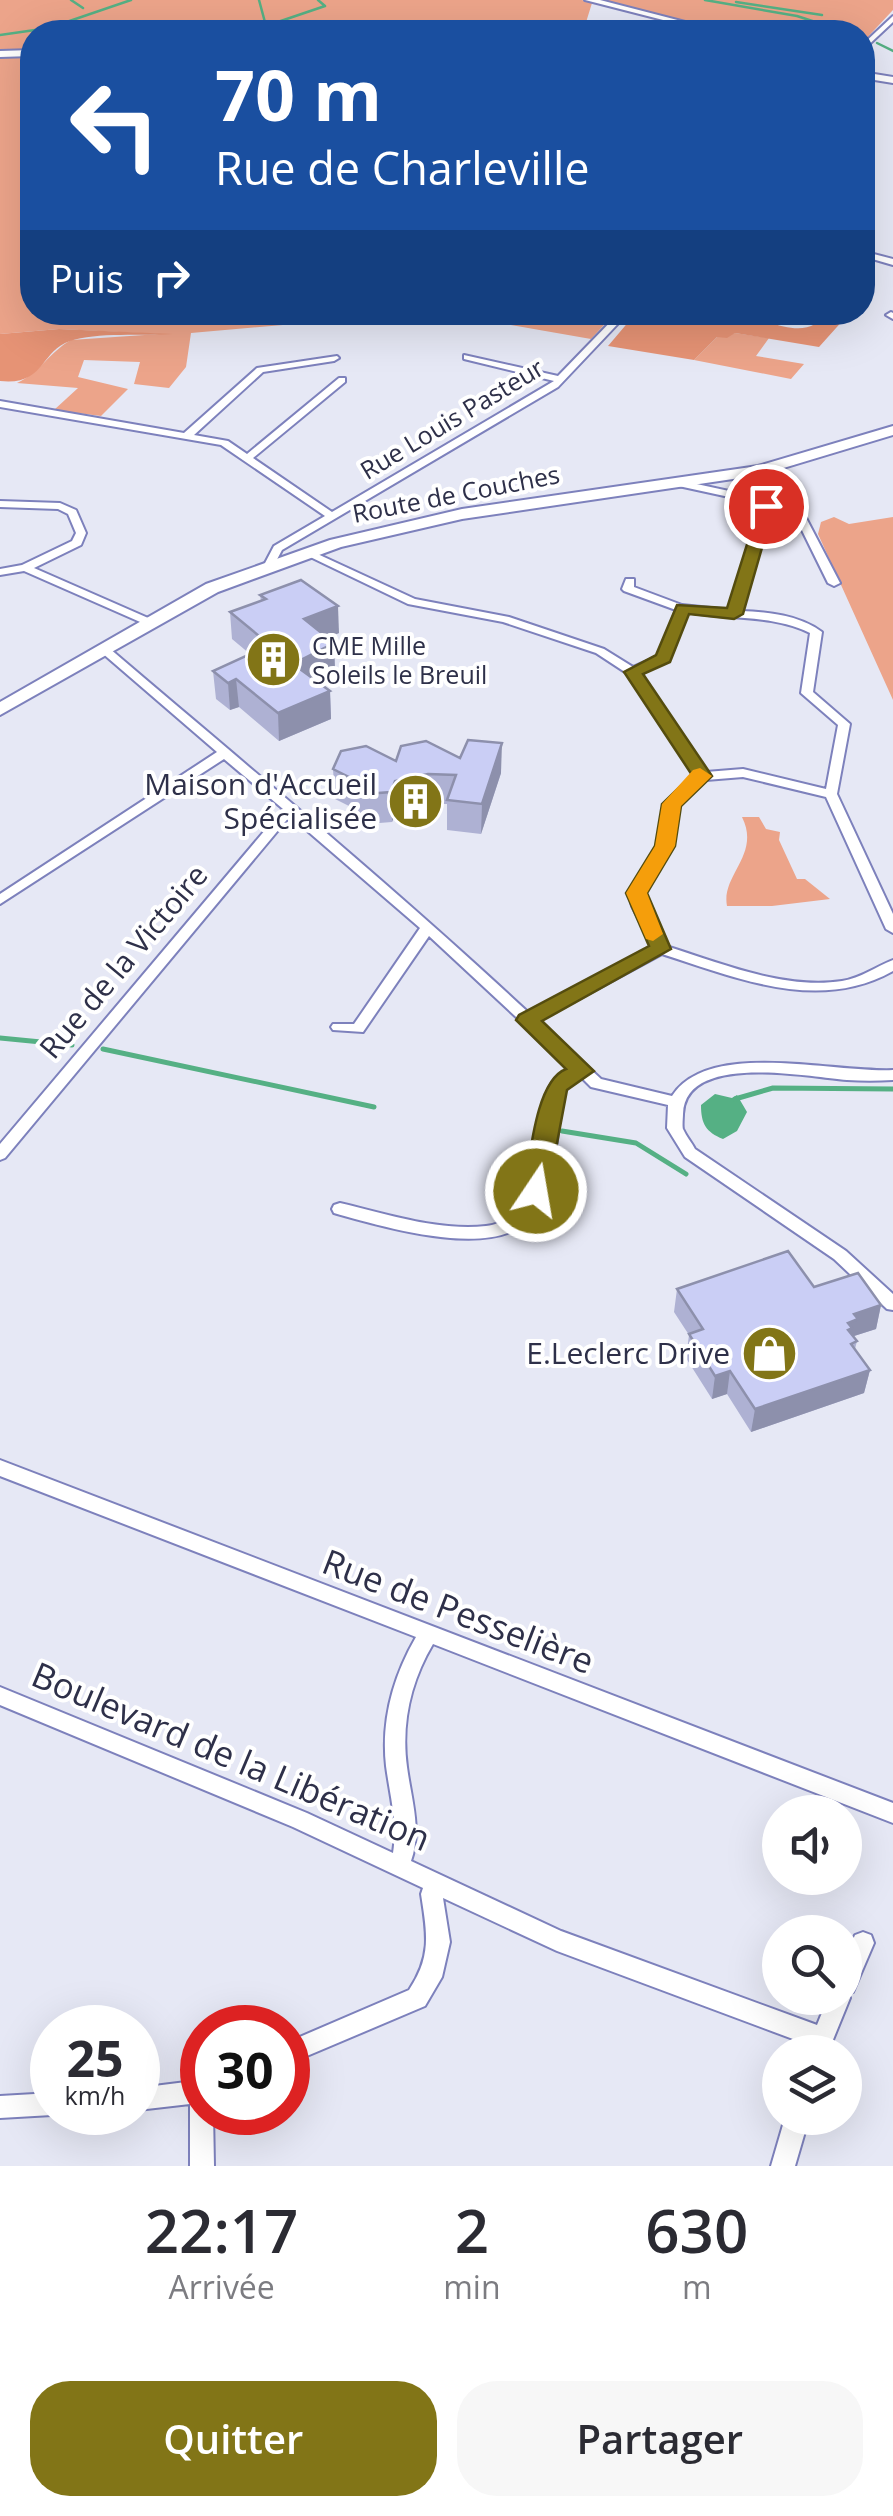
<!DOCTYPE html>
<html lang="fr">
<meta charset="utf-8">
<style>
body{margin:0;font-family:"Open Sans",sans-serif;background:#f7f7f7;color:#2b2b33;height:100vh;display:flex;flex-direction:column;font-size:38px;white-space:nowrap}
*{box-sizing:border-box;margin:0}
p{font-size:32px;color:#7c7c81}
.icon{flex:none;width:55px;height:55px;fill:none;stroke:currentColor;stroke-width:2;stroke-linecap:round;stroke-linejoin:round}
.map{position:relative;height:2166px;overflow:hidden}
.drawer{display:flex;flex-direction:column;background:#fff;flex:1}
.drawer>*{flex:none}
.top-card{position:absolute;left:20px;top:20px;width:855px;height:305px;border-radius:40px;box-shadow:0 10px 40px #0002;background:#1a4fa0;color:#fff;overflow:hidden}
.controls{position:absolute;left:762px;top:1795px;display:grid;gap:20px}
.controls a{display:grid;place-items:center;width:100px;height:100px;border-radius:50%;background:#fff;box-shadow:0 10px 40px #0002;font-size:50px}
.speed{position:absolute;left:30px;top:2005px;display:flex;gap:20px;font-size:50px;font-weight:700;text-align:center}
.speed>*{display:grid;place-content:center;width:130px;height:130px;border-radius:50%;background:#fff;box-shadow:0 10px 40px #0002;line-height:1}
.speed small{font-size:25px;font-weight:400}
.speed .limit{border:15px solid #d22;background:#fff;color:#111}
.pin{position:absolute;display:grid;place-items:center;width:85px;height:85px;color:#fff;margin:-42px;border:5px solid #fff;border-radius:50%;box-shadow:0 2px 10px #0007}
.me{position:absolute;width:110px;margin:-55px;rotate:12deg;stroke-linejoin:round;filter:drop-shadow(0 0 8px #0008)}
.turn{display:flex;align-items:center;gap:35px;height:210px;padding:0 30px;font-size:45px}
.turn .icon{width:130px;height:130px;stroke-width:2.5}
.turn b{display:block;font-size:70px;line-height:85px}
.then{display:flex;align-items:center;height:95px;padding:0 30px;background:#0003;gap:20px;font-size:38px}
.eta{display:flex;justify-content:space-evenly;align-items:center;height:170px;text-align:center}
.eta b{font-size:60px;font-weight:600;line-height:70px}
.primary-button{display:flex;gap:20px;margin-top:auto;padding:20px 30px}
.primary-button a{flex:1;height:115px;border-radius:40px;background:#827517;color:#fff;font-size:40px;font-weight:600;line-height:115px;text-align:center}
.primary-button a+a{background:#f7f7f7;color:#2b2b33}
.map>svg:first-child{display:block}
.green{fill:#eca48a}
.forest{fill:#e69375}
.water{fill:#55b084}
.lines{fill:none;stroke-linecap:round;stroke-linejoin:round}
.stream-far1{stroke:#55b084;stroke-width:2.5}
.stream{stroke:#55b084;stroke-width:5}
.minor-casing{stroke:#7d81bc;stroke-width:4}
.tertiary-casing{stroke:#7d81bc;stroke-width:4}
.secondary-casing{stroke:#7d81bc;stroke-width:4}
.minor{fill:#fff;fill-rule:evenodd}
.tertiary{fill:#fff;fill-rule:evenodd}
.secondary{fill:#fff;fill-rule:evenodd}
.wall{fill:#aeb1d3}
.shaded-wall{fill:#8d90ac}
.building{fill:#cacef5;stroke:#8d90ac;stroke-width:2.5}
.route{fill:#827517;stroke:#544c0f;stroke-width:2.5}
.slow{fill:#f59e0b}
.labels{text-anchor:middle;stroke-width:8;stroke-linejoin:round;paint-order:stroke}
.far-street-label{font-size:25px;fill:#2e3049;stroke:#fff}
.far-poi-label{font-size:25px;fill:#2e3049;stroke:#fff;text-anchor:start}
.poi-label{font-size:30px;fill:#2e3049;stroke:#fff;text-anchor:end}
.street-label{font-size:30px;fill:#2e3049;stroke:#fff}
.near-street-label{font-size:35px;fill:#2e3049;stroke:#fff}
</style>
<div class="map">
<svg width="893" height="2166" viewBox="0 0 893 2166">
<rect width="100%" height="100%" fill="#e6e8f5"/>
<g class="green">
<polygon points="0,0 582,0 592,3 583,32 32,32 32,51 0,51"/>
<polygon points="596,0 893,0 893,10 863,42 862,32 729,32"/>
<path d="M0,55H32V312L422,313L191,333L186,367L169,388L134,384L140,362L84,360L78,377L128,389L101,416L54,410L78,388L17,383C39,373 51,351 71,340L159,334L59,329L0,334Z"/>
<polygon points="441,313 615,313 591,339"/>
<polygon points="735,333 769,338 756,356 804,364 791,379 694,360 717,337"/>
<polygon points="834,517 849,524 893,517 893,700 818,534 821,522"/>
<path d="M742,817H759L766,829L780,832L779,840L797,879H805L830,899L772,906H727C721,875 761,855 742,817Z"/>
</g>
<g class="forest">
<path d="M636,313C683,312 725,312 770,323C784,327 802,332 815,324L808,318L779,313H826L845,318L819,347L735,333L727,338L717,337L694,360L608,346Z"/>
<path d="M59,329L173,334C144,336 96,332 70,341C40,351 45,386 0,381V334Z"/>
</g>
<path class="water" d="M715,1094L732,1098L737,1095L747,1112L737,1131L723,1139C706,1132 701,1124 701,1105Z"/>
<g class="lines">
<g class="stream-far1">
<polyline points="71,0 83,8"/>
<polyline points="259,0 266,26"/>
<polyline points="705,0 797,16 846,32"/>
<polyline points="736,2 822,15"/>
<polyline points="265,32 266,26 325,6 318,0"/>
<polyline points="0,35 49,28 131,0"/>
<polyline points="877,43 893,51"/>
</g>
<g class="stream">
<polyline points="0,1038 72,1045"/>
<polyline points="103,1049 374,1107"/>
<polyline points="735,1099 773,1088 893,1089"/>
<polyline points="562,1131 636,1143 686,1174"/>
</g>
<defs>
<g id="minor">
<polygon points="893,16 893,22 862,51 862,45"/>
<polygon points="862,251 893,259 893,265 862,256"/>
<polygon points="620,312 629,312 558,387 282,550 273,567 269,568 264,565 274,546 325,516 221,445 0,407 0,401 184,433 257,368 337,356 339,358 334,361 263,372 194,435 228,441 247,454 339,378 345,378 345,382 253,458 332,512 554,381 464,359 464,355 558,376"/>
<polygon points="891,312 893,313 893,319 886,315"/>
<path d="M678,480L794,505L804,514L840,583L834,586L828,583L795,516L787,510L771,507L741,611C768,612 799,615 822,632L813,692L850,724L837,794L893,914V933L886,929L826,797L743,777L706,780L678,805L672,846L643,893L646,906L666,946C721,963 784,990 842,981C861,978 875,967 893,960V971C819,1013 737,978 662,954L538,1021L601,1079L672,1096C708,1039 833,1073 893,1070V1080C877,1081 862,1081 847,1080C807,1077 685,1052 683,1114C683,1117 682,1126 683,1129C686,1136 692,1143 695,1149L846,1251L893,1294V1310L887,1309L834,1259L685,1157L667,1128L668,1105L591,1087L581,1077L569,1083L563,1090C558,1130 556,1182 532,1216C498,1262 380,1226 334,1213L332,1209L334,1205L340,1203C387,1214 437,1231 486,1226C534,1221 538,1158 544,1119C545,1110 545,1097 549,1088C553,1078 562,1074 572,1069L429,936L363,1032L333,1030L331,1027L333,1024H354L420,928L290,816L5,1158L0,1160V1144L283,809L224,759L0,904V894L217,752L101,652V648H109C251,769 391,885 529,1013L653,947L632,906L629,893L658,846L666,804L695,775L628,674L596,653L503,622L408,604L302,553L311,551L415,599L509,617L604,649L633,667L658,656L676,610L624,591L622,589L626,579H634V587L682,605L730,610L760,508L752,502L674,485V481ZM687,612C728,620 771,614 810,633L801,693L838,725L826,789L743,769L706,772L639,673L667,660Z"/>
<polygon points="0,501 60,503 76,510 86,533 81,545 34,568 155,621 155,625 147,625 24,571 0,575 0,569 22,565 72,541 76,533 68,514 58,509 0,507"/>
<path d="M0,1460L893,1803V1823L433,1644C411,1681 401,1723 407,1767C411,1798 422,1830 411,1861L561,1931L817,2025L828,1998H845V1959L855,1935L863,1932L871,1935L874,1943L853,1992L848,1994L850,1998L828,2052H806L809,2045L557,1951L443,1898L450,1942L442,1977L425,2006L288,2064V2042L409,1990C432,1956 427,1933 421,1894L423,1888L293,1827L0,1705V1687L307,1813L393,1853C398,1823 390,1796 386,1766C381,1721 393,1677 416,1637L0,1476Z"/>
<polygon points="202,2080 202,2112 213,2112 214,2166 190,2166 190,2104 138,2110 138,2088"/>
<polygon points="52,2093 52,2112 59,2112 52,2115 0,2118 0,2096"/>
<polygon points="785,2118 809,2118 795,2166 771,2166"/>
</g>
<polygon id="tertiary" points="585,0 600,0 724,32 710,32"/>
<g id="secondary">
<polygon points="32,50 32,56 0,57 0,51"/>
<polygon points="862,72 893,77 893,83 862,78"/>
<polygon points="893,426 893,435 760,475 462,519 341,547 218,592 0,715 0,702 206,584 330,540 462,509 758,466"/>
</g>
</defs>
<use href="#minor" class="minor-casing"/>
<use href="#tertiary" class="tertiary-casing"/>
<use href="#secondary" class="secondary-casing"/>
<use href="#minor" class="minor"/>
<use href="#tertiary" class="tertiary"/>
<use href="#secondary" class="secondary"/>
</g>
<g class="wall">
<polygon points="260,595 339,633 327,638 334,643 335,671 316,680 330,691 331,719 279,741 239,707 230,710 216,699 213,671 250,654 232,639 230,612 261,601"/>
<polygon points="460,758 501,773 481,834 447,830 447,804 428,804 396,811 392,822 354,825 353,808 335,799 333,769 396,761"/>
<polygon points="814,1287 881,1305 876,1329 854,1336 857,1341 855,1349 870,1370 864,1393 751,1432 727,1394 712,1399 686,1358 689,1335 674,1312 677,1289"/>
</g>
<g class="shaded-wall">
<polygon points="338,606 339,633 305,646 304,619"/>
<polygon points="334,643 335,671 295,691 293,664"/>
<polygon points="236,679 239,707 230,710 228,683"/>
<polygon points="330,691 331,719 279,741 278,713"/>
<polygon points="502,743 501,773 481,834 482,804"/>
<polygon points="428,774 428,804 396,811 392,822 391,792 395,781"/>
<polygon points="881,1305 876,1329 854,1336 849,1344 848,1323 854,1314"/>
<polygon points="870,1370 864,1393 751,1432 755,1409"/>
<polygon points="730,1371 727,1394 712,1399 715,1376"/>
</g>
<g class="building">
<polygon points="301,580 338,606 304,619 334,643 293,664 330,691 278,713 236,679 228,683 213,671 270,645 230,612 266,599 260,595"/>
<polygon points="468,740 502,743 482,804 447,800 456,775 428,774 395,781 391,792 352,795 357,781 333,769 341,751 366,746 396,761 401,746 426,741 460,758"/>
<polygon points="788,1251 814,1287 858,1273 881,1305 854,1314 858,1319 848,1323 852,1328 848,1330 857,1341 851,1344 870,1370 755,1409 730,1371 715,1376 689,1334 703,1329 677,1289"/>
</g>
<path class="route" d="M760,503L774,506L743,614L734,619L689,614L670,662L643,674L712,776L681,806L675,846L647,893L671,949L542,1021L594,1071L567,1090L548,1191L544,1197H528L524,1191C530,1159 535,1081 566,1069L516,1020L519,1015L649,946L626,893L655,846L662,804L692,775L624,672L656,655L677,605L727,608Z"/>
<polygon class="slow" points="700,768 712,776 681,806 675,846 647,893 663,934 653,941 646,939 626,893 655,846 662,804 693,770"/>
<defs>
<symbol id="building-disc" viewBox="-11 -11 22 22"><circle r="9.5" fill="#827517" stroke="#fff"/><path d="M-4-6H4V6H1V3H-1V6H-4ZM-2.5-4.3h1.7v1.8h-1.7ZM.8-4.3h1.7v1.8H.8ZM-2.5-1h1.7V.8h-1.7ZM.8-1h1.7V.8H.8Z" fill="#fff"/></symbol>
<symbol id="shop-disc" viewBox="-11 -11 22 22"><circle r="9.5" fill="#827517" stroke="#fff"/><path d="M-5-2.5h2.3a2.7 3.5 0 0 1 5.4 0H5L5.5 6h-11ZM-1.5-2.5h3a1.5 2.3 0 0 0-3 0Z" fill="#fff"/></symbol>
</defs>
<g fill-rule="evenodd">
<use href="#building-disc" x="242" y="628" width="63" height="63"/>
<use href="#building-disc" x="384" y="770" width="63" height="63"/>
<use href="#shop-disc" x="738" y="1322" width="63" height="63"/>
</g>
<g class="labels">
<g class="far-street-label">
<text transform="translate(452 419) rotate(-31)" y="9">Rue Louis Pasteur</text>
<text transform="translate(456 494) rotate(-11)" y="9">Route de Couches</text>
</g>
<g class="far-poi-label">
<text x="312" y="655">CME Mille<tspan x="312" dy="29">Soleils le Breuil</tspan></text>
</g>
<g class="poi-label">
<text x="377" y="795">Maison d'Accueil<tspan x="377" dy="34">Spécialisée</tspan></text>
<text x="730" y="1364">E.Leclerc Drive</text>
</g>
<g class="street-label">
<text transform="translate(124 962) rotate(-50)" y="10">Rue de la Victoire</text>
</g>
<g class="near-street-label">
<text transform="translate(458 1612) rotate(21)" y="12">Rue de Pesselière</text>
<text transform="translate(231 1757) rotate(23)" y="12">Boulevard de la Libération</text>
</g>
</g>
</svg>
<div class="controls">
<a><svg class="icon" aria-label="sound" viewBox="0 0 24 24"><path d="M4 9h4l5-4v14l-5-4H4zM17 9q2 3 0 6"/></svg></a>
<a><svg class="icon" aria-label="search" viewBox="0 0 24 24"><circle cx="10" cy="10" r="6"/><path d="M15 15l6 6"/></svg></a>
<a><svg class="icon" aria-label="layers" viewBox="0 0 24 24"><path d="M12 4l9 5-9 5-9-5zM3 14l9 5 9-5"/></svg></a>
</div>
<div class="speed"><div>25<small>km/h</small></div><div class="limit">30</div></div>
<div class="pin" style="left:766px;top:506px;background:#d93025"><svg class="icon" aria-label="arrive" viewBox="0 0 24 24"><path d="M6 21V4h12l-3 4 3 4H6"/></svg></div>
<svg class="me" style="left:536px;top:1191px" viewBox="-20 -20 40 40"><circle r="17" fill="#827517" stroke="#fff" stroke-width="3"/><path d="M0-11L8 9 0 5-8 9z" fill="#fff"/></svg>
<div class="top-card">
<div class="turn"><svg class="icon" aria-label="left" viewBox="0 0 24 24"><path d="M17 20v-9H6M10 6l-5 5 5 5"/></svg><div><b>70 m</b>Rue de Charleville</div></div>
<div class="then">Puis<svg class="icon" aria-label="right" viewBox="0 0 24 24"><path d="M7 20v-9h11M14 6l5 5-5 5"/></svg></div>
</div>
</div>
<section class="drawer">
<div class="eta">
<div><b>22:17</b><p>Arrivée</p></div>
<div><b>2</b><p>min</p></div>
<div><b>630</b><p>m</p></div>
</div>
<div class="primary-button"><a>Quitter</a><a>Partager</a></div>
</section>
